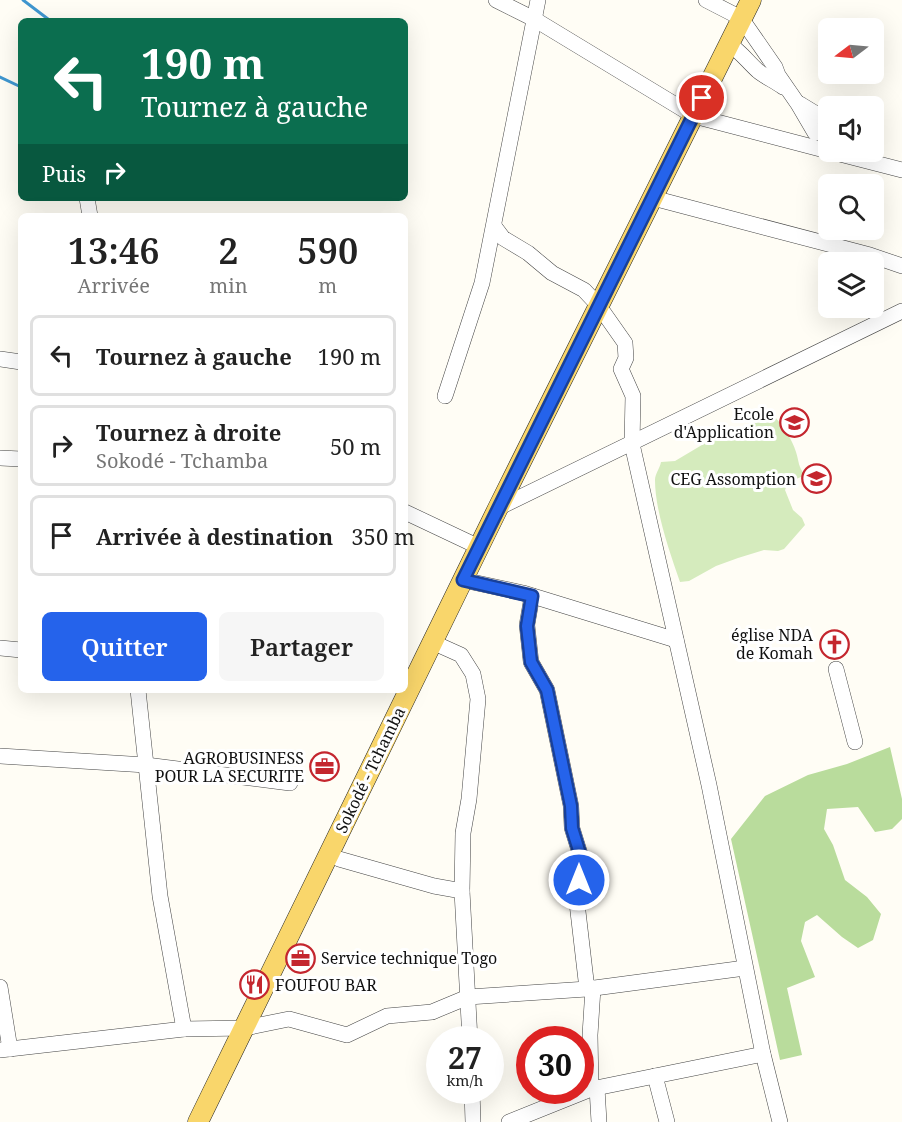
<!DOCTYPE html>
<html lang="fr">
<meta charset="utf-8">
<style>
body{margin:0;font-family:"Noto Serif",serif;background:#f6f6f6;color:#222;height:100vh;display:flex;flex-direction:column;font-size:22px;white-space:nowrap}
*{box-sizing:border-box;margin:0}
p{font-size:20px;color:#767676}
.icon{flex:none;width:33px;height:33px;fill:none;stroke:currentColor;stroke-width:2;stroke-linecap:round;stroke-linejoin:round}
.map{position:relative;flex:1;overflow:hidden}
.sheet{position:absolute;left:18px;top:213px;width:390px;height:480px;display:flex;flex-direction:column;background:#fff;border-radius:9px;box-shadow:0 6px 24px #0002}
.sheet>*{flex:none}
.top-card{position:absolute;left:18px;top:18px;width:390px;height:183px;border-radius:9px;box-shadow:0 6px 24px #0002;background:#0b6e4f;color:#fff;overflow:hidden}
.needle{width:39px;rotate:254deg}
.controls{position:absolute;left:818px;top:18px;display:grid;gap:12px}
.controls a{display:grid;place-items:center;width:66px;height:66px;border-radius:9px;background:#fff;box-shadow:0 6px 24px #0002;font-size:30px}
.speed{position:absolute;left:426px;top:1026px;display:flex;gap:12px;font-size:30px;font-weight:700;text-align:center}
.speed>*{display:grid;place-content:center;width:78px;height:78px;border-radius:50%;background:#fff;box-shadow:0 6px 24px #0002;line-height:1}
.speed small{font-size:15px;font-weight:400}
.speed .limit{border:9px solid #d22;background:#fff;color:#111}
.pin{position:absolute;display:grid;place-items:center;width:51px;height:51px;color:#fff;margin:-26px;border:3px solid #fff;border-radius:50%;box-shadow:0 2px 6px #0007}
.me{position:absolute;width:66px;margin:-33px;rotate:0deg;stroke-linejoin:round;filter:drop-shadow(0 0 4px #0008)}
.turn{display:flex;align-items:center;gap:21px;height:126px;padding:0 24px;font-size:27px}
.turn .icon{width:78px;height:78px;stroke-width:2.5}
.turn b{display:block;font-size:42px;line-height:51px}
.then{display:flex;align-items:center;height:57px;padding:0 24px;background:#0003;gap:12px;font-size:22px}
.eta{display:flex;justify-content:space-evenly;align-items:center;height:102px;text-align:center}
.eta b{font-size:36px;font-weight:600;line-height:42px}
.action{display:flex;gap:12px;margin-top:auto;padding:12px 24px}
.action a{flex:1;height:69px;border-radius:9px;background:#2563eb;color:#fff;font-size:24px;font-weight:600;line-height:69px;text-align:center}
.action a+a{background:#f6f6f6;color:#222}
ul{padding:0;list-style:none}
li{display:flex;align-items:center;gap:18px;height:81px;margin:0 12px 9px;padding:0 12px;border:3px solid #e0e0e0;border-radius:9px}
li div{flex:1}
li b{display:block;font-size:22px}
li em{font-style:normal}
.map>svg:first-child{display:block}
.green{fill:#d5ebbd}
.forest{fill:#b9dc9c}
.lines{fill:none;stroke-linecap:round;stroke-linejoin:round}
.stream{stroke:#3f96cf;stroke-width:3}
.minor-casing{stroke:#444;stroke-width:16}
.major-casing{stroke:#222;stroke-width:21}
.minor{stroke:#fff;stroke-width:15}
.major{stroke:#f9d66b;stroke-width:20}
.route-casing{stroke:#184099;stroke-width:15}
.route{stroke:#2563eb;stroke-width:10}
.labels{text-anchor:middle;stroke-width:6;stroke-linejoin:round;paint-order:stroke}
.poi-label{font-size:16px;fill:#111;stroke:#fff;text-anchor:end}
.street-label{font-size:16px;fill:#111;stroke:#fff}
</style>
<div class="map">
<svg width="902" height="1122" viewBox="0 0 902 1122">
<rect width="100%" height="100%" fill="#fffdf5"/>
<path class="green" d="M773,415C783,425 792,439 796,452C799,461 798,467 805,475L788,483L785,490L793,510L802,518L805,525L784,549L778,551L764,550L738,558L716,566L689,581L680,582C670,553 655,511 655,480C655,474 660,468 661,462L675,461L712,439L741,431L762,418Z"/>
<polygon class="forest" points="890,747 902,799 902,819 892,829 875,832 858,807 827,809 824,829 833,845 845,880 867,897 881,914 873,940 858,948 842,937 817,915 805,922 801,941 815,977 787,988 802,1055 780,1060 731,839 765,796 808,775 847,764"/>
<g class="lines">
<g class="stream">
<polyline points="23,0 48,19 48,21"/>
<polyline points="0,77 21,87"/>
</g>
<defs>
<g id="minor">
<polyline points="496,0 534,19 694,116 828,151"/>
<polyline points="706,0 741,18 775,67 778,75 798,104 815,133"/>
<path d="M729,44C741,52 748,62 758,71C765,77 775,81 783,87"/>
<polyline points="800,104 828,121"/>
<polyline points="832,152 902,170"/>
<polyline points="87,198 90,216"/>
<polyline points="653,198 870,255 902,266"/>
<polyline points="494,226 503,238 528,253 552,273 584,290 599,306 625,343 626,358 621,369 633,396 632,444 709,785 763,1054 780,1122"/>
<polyline points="0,359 21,362"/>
<polyline points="445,396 482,283 538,0"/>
<polyline points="0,458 21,459"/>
<polyline points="498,508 902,311"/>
<polyline points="405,512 479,547"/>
<polyline points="463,580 523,593 676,640"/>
<polyline points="532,596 527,625 531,662 547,690 571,806 572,828 581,857 577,903 587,989"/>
<polyline points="432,642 461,655 473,674 478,699 469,799 463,833 462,891 470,1040"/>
<polyline points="0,648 21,650"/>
<polyline points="836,669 855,742"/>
<polyline points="138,690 160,896 184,1029"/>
<polyline points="0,756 146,765 290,783"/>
<polyline points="339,859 434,886 462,891"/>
<polyline points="0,987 10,1049"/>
<polyline points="0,1050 184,1029 245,1028 289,1019 347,1035 387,1016 432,1012 468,997 587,989 745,968"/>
<polyline points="655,1076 667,1122"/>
<polyline points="597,1088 599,1122"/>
<polyline points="591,1089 590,1035 593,988"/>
<polyline points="472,1090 473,1122"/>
<polyline points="509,1122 591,1089 763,1054"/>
</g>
<polyline id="major" points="198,1122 498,508 751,0"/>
</defs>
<use href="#minor" class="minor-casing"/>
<use href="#major" class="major-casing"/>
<use href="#minor" class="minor"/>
<use href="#major" class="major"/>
</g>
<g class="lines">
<defs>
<polyline id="route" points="579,880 581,857 572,828 571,806 547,690 531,662 527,626 532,596 463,580 702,98"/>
</defs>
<use href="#route" class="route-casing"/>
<use href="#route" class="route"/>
</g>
<defs>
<symbol id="university-ring" viewBox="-11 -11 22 22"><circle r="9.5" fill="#fff" stroke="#c4262e" stroke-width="1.5"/><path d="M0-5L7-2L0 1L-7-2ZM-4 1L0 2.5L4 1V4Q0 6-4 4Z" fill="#c4262e"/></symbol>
<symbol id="school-ring" viewBox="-11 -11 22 22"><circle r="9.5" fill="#fff" stroke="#c4262e" stroke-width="1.5"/><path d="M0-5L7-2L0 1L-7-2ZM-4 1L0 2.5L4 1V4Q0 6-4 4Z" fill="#c4262e"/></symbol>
<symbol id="church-ring" viewBox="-11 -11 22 22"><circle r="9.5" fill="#fff" stroke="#c4262e" stroke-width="1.5"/><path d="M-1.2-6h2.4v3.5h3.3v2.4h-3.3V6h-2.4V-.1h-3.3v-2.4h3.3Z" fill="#c4262e"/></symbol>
<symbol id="office-ring" viewBox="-11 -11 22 22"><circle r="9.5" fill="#fff" stroke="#c4262e" stroke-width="1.5"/><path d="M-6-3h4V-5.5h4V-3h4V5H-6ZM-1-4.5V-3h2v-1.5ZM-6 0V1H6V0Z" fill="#c4262e"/></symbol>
<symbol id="restaurant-ring" viewBox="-11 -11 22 22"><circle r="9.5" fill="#fff" stroke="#c4262e" stroke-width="1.5"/><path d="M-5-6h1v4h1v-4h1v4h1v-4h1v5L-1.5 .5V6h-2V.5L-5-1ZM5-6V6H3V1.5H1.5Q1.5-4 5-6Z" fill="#c4262e"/></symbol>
</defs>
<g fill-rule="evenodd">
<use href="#university-ring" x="778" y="406" width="33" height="33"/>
<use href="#school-ring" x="800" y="462" width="33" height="33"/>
<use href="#church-ring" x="818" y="628" width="33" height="33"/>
<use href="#office-ring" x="308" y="750" width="33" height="33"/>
<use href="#office-ring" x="284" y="942" width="33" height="33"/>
<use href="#restaurant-ring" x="238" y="968" width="33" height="33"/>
</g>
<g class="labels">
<g class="poi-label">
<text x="774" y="420">Ecole<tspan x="774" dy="18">d'Application</tspan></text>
<text x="796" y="485">CEG Assomption</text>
<text x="813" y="641">église NDA<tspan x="813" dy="18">de Komah</tspan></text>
<text x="304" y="764">AGROBUSINESS<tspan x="304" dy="18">POUR LA SECURITE</tspan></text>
<text x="321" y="964" text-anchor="start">Service technique Togo</text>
<text x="275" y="991" text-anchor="start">FOUFOU BAR</text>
</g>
<g class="street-label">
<text transform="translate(370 770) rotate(-64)" y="6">Sokodé - Tchamba</text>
</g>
</g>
</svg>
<div class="controls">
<a><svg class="needle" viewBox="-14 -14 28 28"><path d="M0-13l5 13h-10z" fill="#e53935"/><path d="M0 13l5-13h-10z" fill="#767676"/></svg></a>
<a><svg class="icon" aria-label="sound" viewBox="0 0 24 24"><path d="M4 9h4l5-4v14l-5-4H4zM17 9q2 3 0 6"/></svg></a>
<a><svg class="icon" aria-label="search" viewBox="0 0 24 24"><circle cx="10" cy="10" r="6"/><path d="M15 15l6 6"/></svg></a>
<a><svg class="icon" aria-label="layers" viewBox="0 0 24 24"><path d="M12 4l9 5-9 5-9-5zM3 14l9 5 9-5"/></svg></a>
</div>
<div class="speed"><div>27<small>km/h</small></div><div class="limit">30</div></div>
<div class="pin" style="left:702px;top:98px;background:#d93025"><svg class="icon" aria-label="arrive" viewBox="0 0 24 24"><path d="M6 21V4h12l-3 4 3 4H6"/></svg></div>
<svg class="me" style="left:579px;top:880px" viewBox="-20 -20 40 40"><circle r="17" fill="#2563eb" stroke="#fff" stroke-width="3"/><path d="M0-11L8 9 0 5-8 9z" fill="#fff"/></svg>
<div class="top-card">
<div class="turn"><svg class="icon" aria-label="left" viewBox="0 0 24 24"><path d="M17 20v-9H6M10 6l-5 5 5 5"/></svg><div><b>190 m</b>Tournez à gauche</div></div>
<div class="then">Puis<svg class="icon" aria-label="right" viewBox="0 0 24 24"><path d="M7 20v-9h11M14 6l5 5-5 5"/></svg></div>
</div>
<section class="sheet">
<div class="eta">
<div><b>13:46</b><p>Arrivée</p></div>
<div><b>2</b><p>min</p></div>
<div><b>590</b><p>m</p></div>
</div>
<ul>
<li><svg class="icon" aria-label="left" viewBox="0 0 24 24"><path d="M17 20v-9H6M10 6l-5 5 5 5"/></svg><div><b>Tournez à gauche</b></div><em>190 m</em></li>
<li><svg class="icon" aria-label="right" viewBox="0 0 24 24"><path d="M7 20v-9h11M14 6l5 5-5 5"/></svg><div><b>Tournez à droite</b><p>Sokodé - Tchamba</p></div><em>50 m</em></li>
<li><svg class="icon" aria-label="arrive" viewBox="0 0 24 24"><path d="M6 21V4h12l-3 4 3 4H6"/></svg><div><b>Arrivée à destination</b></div><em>350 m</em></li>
</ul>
<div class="action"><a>Quitter</a><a>Partager</a></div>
</section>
</div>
